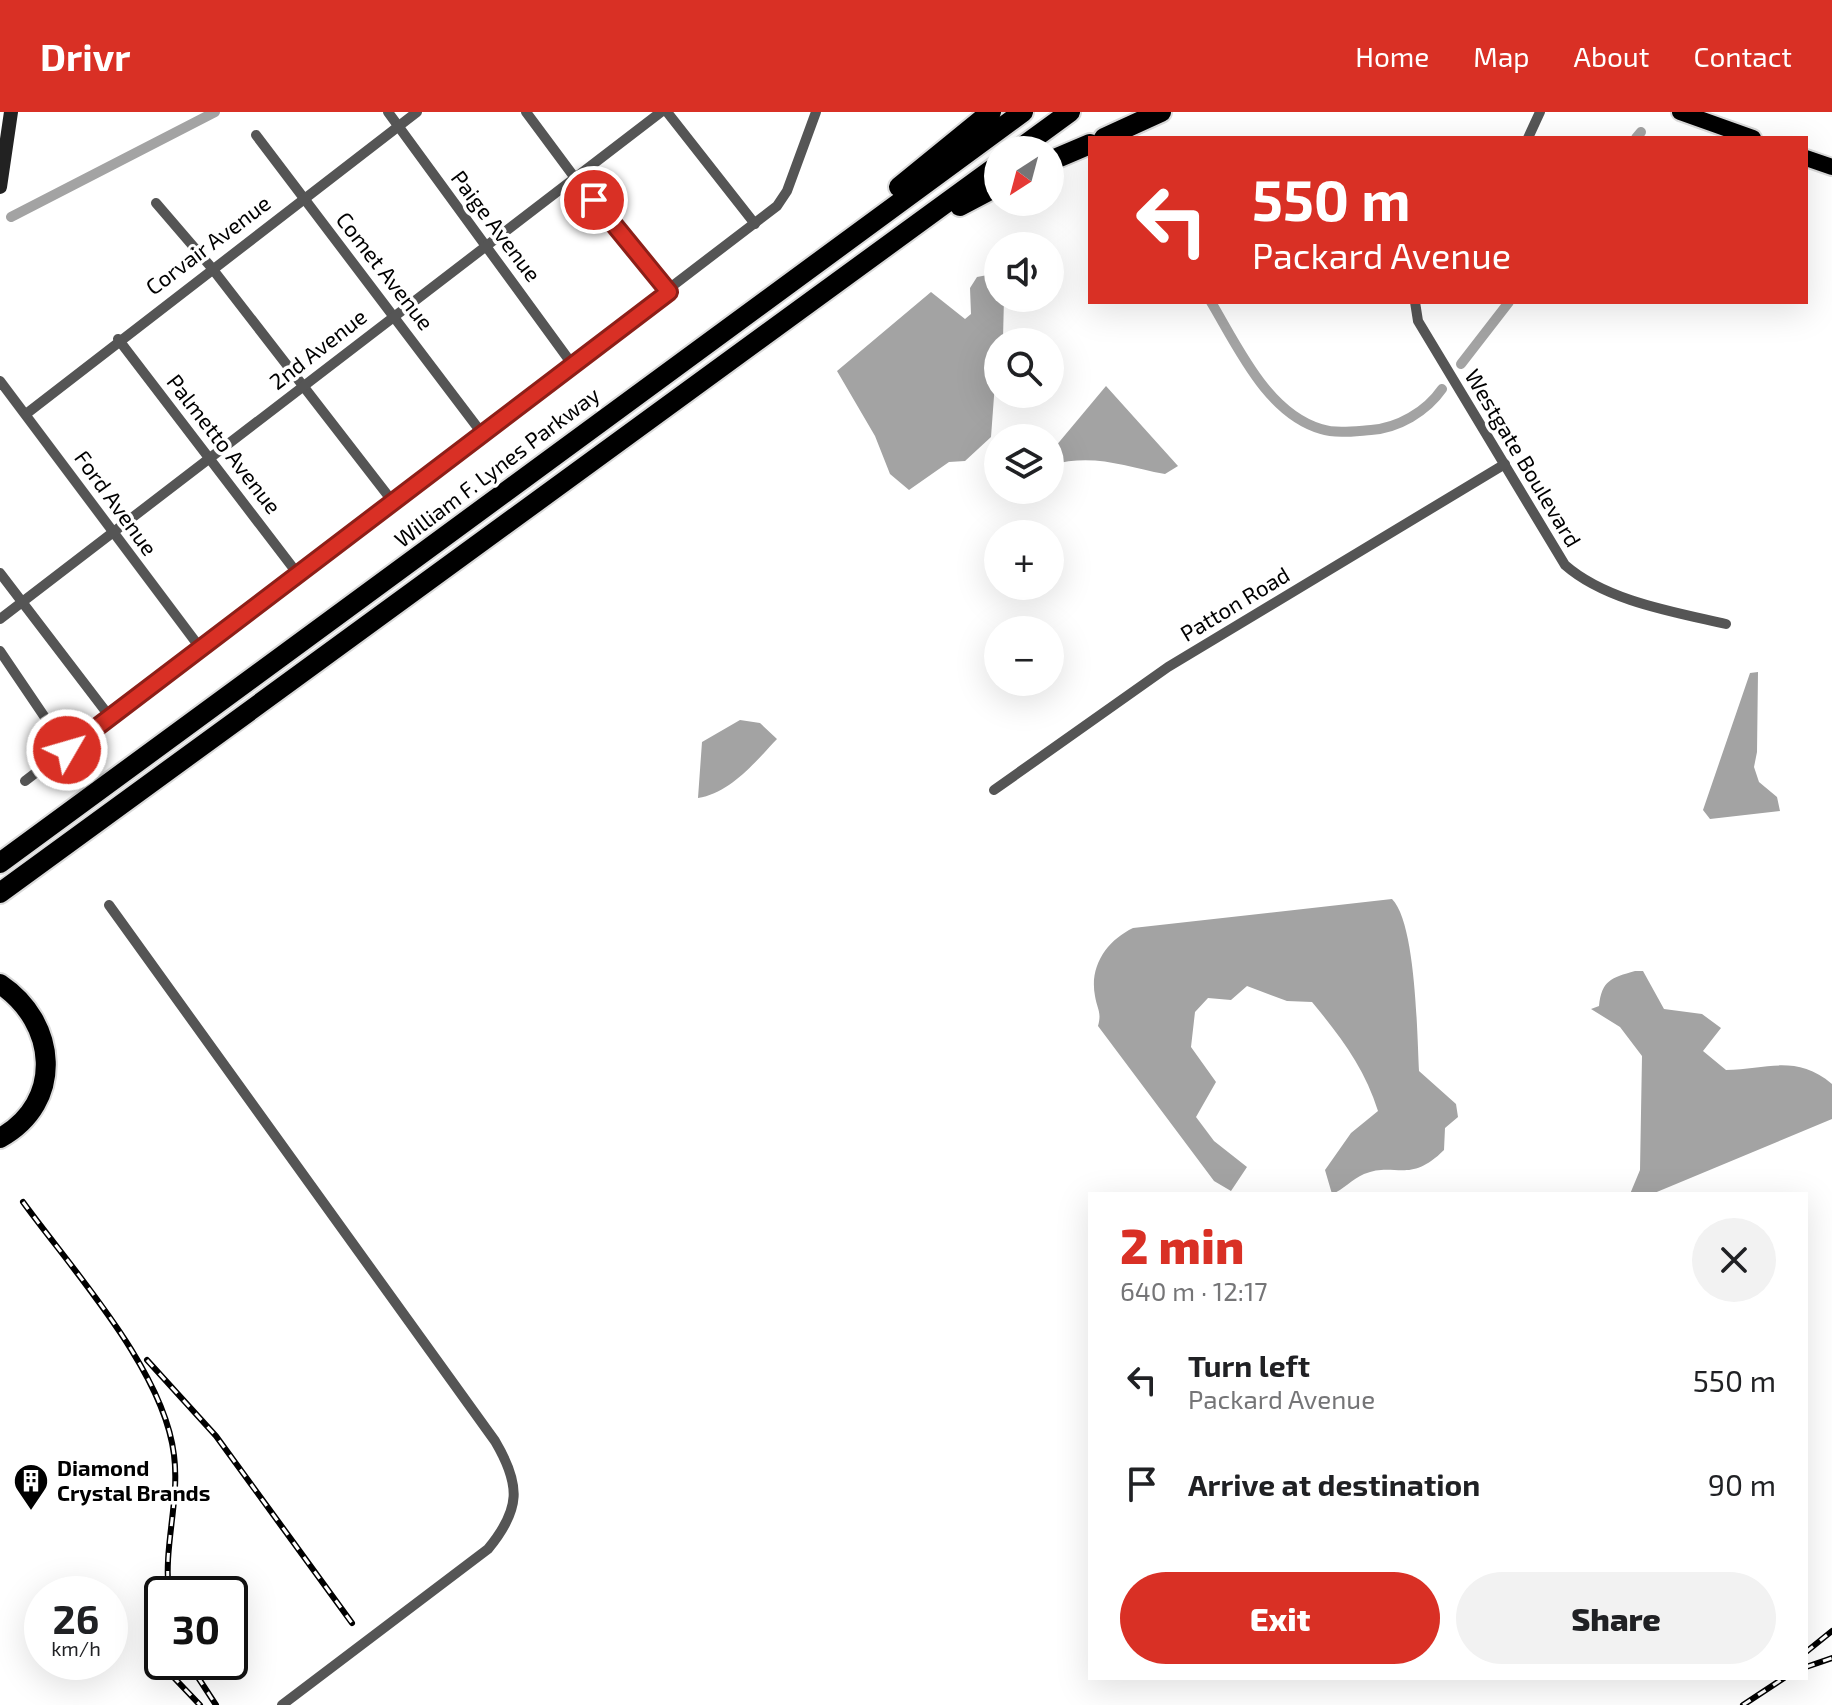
<!DOCTYPE html>
<meta charset="utf-8">
<style>
body{margin:0;font-family:"Exo 2",sans-serif;background:#f2f2f2;color:#202124;height:100vh;display:flex;flex-direction:column;font-size:30px;white-space:nowrap}
*{box-sizing:border-box;margin:0}
p{font-size:26px;color:#757577}
.icon{flex:none;width:44px;height:44px;fill:none;stroke:currentColor;stroke-width:2;stroke-linecap:round;stroke-linejoin:round}
.map{position:relative;flex:1;overflow:hidden}
.side{position:absolute;left:1088px;top:1080px;width:720px;height:488px;display:flex;flex-direction:column;background:#fff;border-radius:0px;box-shadow:0 8px 32px #0002}
.side>*{flex:none}
.banner{position:absolute;left:1088px;top:24px;width:720px;height:168px;border-radius:0px;box-shadow:0 8px 32px #0002;background:#d93025;color:#fff;overflow:hidden}
.needle{width:52px;rotate:216deg}
.fabs{position:absolute;left:984px;top:24px;display:grid;gap:16px}
.fabs a{display:grid;place-items:center;width:80px;height:80px;border-radius:50%;background:#fff;box-shadow:0 8px 32px #0002;font-size:40px}
.speed{position:absolute;left:24px;top:1464px;display:flex;gap:16px;font-size:40px;font-weight:700;text-align:center}
.speed>*{display:grid;place-content:center;width:104px;height:104px;border-radius:50%;background:#fff;box-shadow:0 8px 32px #0002;line-height:1}
.speed small{font-size:20px;font-weight:400}
.speed .limit{border:4px solid #111;border-radius:12px;background:#fff;color:#111}
.pin{position:absolute;display:grid;place-items:center;width:68px;height:68px;color:#fff;margin:-34px;border:4px solid #fff;border-radius:50%;box-shadow:0 2px 8px #0007}
.me{position:absolute;width:88px;margin:-44px;rotate:52deg;stroke-linejoin:round;filter:drop-shadow(0 0 6px #0008)}
.turn{display:flex;align-items:center;gap:28px;height:168px;padding:0 32px;font-size:36px}
.turn .icon{width:104px;height:104px;stroke-width:2.5}
.turn b{display:block;font-size:56px;line-height:68px}
.round{display:grid;place-items:center;flex:none;width:84px;height:84px;border-radius:42px;background:#f2f2f2}
.headline{display:flex;align-items:center;justify-content:space-between;height:136px;padding:0 32px}
h1{font-size:48px;font-weight:800;line-height:60px;color:#d93025}
.primary-button{display:flex;gap:16px;margin-top:auto;padding:16px 32px}
.primary-button a{flex:1;height:92px;border-radius:48px;background:#d93025;color:#fff;font-size:32px;font-weight:800;line-height:92px;text-align:center}
.primary-button a+a{background:#f2f2f2;color:#202124}
ul{padding:0;list-style:none}
li{display:flex;align-items:center;gap:24px;height:104px;padding:0 32px}
li div{flex:1}
li b{display:block;font-size:30px}
li em{font-style:normal}
header{display:flex;align-items:center;gap:48px;box-sizing:border-box;height:112px;padding:0 40px;background:#d93025;color:#fff}
header strong{font-size:38px}
nav{display:flex;gap:44px;margin-inline-start:auto;font-size:28px}
.map>svg:first-child{display:block}
.water{fill:#a3a3a3}
.lines{fill:none;stroke-linecap:round;stroke-linejoin:round}
.canal{stroke:#a3a3a3;stroke-width:10}
.primary-casing{stroke:#dbdbdb;stroke-width:20}
.highway-casing{stroke:#dbdbdb;stroke-width:24}
.street{stroke:#555;stroke-width:10}
.secondary{stroke:#222;stroke-width:14}
.primary{stroke:#000;stroke-width:16}
.highway{stroke:#000;stroke-width:20}
.rail-casing{stroke:#000;stroke-width:6}
.rail{stroke:#fff;stroke-width:3;stroke-dasharray:9;stroke-linecap:butt}
.route-casing{stroke:#8d1f18;stroke-width:20}
.route{stroke:#d93025;stroke-width:14}
.labels{text-anchor:middle;stroke-width:7;stroke-linejoin:round;paint-order:stroke}
.street-label{font-size:22px;fill:#000;stroke:#fff}
.poi-label{font-size:22px;font-weight:bold;fill:#000;stroke:#fff;text-anchor:start}
</style>
<header>
<strong>Drivr</strong>
<nav><a>Home</a><a>Map</a><a>About</a><a>Contact</a></nav>
</header>
<div class="map">
<svg width="1832" height="1593" viewBox="0 0 1832 1593">
<rect width="100%" height="100%" fill="#fff"/>
<g class="water">
<polygon points="998,161 998,186 1004,186 1003,226 998,230 991,325 965,349 949,350 909,378 890,362 875,324 837,259 931,180 965,207 971,202 970,176 977,165"/>
<path d="M1106,274L1178,354L1165,362C1123,354 1094,341 1050,353V341Z"/>
<polygon points="1758,560 1757,640 1754,655 1759,670 1777,685 1780,699 1710,707 1703,698 1750,561"/>
<path d="M740,608L760,611L777,627C756,649 731,681 698,686L702,630Z"/>
<path d="M1392,787C1416,811 1417,922 1419,959L1456,992L1458,1005L1445,1016L1444,1038C1409,1073 1395,1049 1364,1062C1352,1067 1343,1078 1332,1082L1325,1058L1351,1021L1378,999C1365,957 1341,925 1312,890L1287,889L1247,874L1231,888L1208,886L1195,900L1191,935L1216,970L1196,1005L1214,1029L1247,1055L1231,1079L1214,1069L1098,914C1102,900 1097,897 1095,884C1089,853 1108,828 1133,816Z"/>
<path d="M1635,859H1643L1664,897L1702,902L1721,916L1703,939L1726,958C1767,957 1796,942 1832,972V1007L1652,1082H1630L1640,1058L1642,944L1620,915L1591,897L1599,894C1602,868 1611,866 1635,859Z"/>
</g>
<g class="lines">
<g class="canal">
<polyline points="1636,26 1641,20"/>
<polyline points="11,105 215,0"/>
<path d="M1211,190C1238,235 1267,301 1321,317C1336,322 1356,319 1371,318C1398,316 1426,300 1442,277"/>
<polyline points="1461,252 1509,190"/>
</g>
<defs>
<g id="primary">
<polyline points="1680,0 1753,26"/>
<polyline points="1806,46 1832,55"/>
</g>
<g id="highway">
<polyline points="1104,26 1161,0"/>
<polyline points="1018,38 1070,0"/>
<polyline points="1050,49 1090,32"/>
<polyline points="899,75 991,0"/>
<polyline points="960,94 998,74"/>
<polyline points="0,751 1023,0"/>
<polyline points="0,781 998,53"/>
<path d="M0,872C57,910 65,990 0,1026"/>
</g>
</defs>
<use href="#primary" class="primary-casing"/>
<use href="#highway" class="highway-casing"/>
<g class="street">
<polyline points="388,0 572,252"/>
<polyline points="526,0 575,66 669,180"/>
<polyline points="667,0 755,112"/>
<polyline points="256,23 481,320"/>
<polyline points="1528,26 1540,0"/>
<polyline points="156,91 211,155 393,390"/>
<path d="M1415,190L1418,209L1565,453C1606,489 1674,500 1726,512"/>
<polyline points="118,227 297,461"/>
<polyline points="0,269 201,537"/>
<polyline points="26,302 417,0"/>
<polyline points="0,461 110,605"/>
<polyline points="0,507 661,0"/>
<polyline points="0,539 67,638"/>
<polyline points="25,669 777,94 787,79 816,0"/>
<polyline points="994,678 1168,555 1505,352"/>
<path d="M109,793L495,1329C521,1373 521,1397 488,1437L282,1593"/>
</g>
<polyline class="secondary" points="0,75 11,0"/>
<use href="#primary" class="primary"/>
<use href="#highway" class="highway"/>
<defs>
<g id="rail">
<path d="M23,1090C73,1159 164,1258 174,1343C180,1389 163,1435 169,1482"/>
<polyline points="147,1248 216,1324 352,1511"/>
<polyline points="1806,1540 1832,1519"/>
<polyline points="188,1550 216,1593"/>
<polyline points="160,1551 200,1593"/>
<polyline points="1806,1555 1832,1546"/>
<polyline points="1743,1593 1784,1566"/>
</g>
</defs>
<use href="#rail" class="rail-casing"/>
<use href="#rail" class="rail"/>
</g>
<g class="lines">
<defs>
<polyline id="route" points="67,638 669,180 594,88"/>
</defs>
<use href="#route" class="route-casing"/>
<use href="#route" class="route"/>
</g>
<defs>
<symbol id="building-pin" viewBox="-11 -11 22 30"><path d="M0 17L-7.5 6A9.5 9.5 0 1 1 7.5 6Z" fill="#000" stroke="#fff"/><path d="M-4-6H4V6H1V3H-1V6H-4ZM-2.5-4.3h1.7v1.8h-1.7ZM.8-4.3h1.7v1.8H.8ZM-2.5-1h1.7V.8h-1.7ZM.8-1h1.7V.8H.8Z" fill="#fff"/></symbol>
</defs>
<g fill-rule="evenodd">
<use href="#building-pin" x="11" y="1349" width="40" height="54"/>
</g>
<g class="labels">
<g class="street-label">
<text transform="translate(496 114) rotate(53)" y="8">Paige Avenue</text>
<text transform="translate(208 133) rotate(-37)" y="8">Corvair Avenue</text>
<text transform="translate(385 159) rotate(52)" y="8">Comet Avenue</text>
<text transform="translate(318 237) rotate(-38)" y="8">2nd Avenue</text>
<text transform="translate(224 332) rotate(52)" y="8">Palmetto Avenue</text>
<text transform="translate(1523 346) rotate(59)" y="8">Westgate Boulevard</text>
<text transform="translate(497 355) rotate(-37)" y="8">William F. Lynes Parkway</text>
<text transform="translate(116 391) rotate(54)" y="8">Ford Avenue</text>
<text transform="translate(1235 492) rotate(-31)" y="8">Patton Road</text>
</g>
<g class="poi-label">
<text x="57" y="1364">Diamond<tspan x="57" dy="25">Crystal Brands</tspan></text>
</g>
</g>
</svg>
<div class="fabs">
<a><svg class="needle" viewBox="-14 -14 28 28"><path d="M0-13l5 13h-10z" fill="#e53935"/><path d="M0 13l5-13h-10z" fill="#757577"/></svg></a>
<a><svg class="icon" aria-label="sound" viewBox="0 0 24 24"><path d="M4 9h4l5-4v14l-5-4H4zM17 9q2 3 0 6"/></svg></a>
<a><svg class="icon" aria-label="search" viewBox="0 0 24 24"><circle cx="10" cy="10" r="6"/><path d="M15 15l6 6"/></svg></a>
<a><svg class="icon" aria-label="layers" viewBox="0 0 24 24"><path d="M12 4l9 5-9 5-9-5zM3 14l9 5 9-5"/></svg></a>
<a>+</a>
<a>−</a>
</div>
<div class="speed"><div>26<small>km/h</small></div><div class="limit">30</div></div>
<div class="pin" style="left:594px;top:88px;background:#d93025"><svg class="icon" aria-label="arrive" viewBox="0 0 24 24"><path d="M6 21V4h12l-3 4 3 4H6"/></svg></div>
<svg class="me" style="left:67px;top:638px" viewBox="-20 -20 40 40"><circle r="17" fill="#d93025" stroke="#fff" stroke-width="3"/><path d="M0-11L8 9 0 5-8 9z" fill="#fff"/></svg>
<div class="banner">
<div class="turn"><svg class="icon" aria-label="left" viewBox="0 0 24 24"><path d="M17 20v-9H6M10 6l-5 5 5 5"/></svg><div><b>550 m</b>Packard Avenue</div></div>
</div>
<section class="side">
<div class="headline"><div><h1>2 min</h1><p>640 m · 12:17</p></div><a class="round"><svg class="icon" aria-label="close" viewBox="0 0 24 24"><path d="M6 6l12 12M18 6L6 18"/></svg></a></div>
<ul>
<li><svg class="icon" aria-label="left" viewBox="0 0 24 24"><path d="M17 20v-9H6M10 6l-5 5 5 5"/></svg><div><b>Turn left</b><p>Packard Avenue</p></div><em>550 m</em></li>
<li><svg class="icon" aria-label="arrive" viewBox="0 0 24 24"><path d="M6 21V4h12l-3 4 3 4H6"/></svg><div><b>Arrive at destination</b></div><em>90 m</em></li>
</ul>
<div class="primary-button"><a>Exit</a><a>Share</a></div>
</section>
</div>
